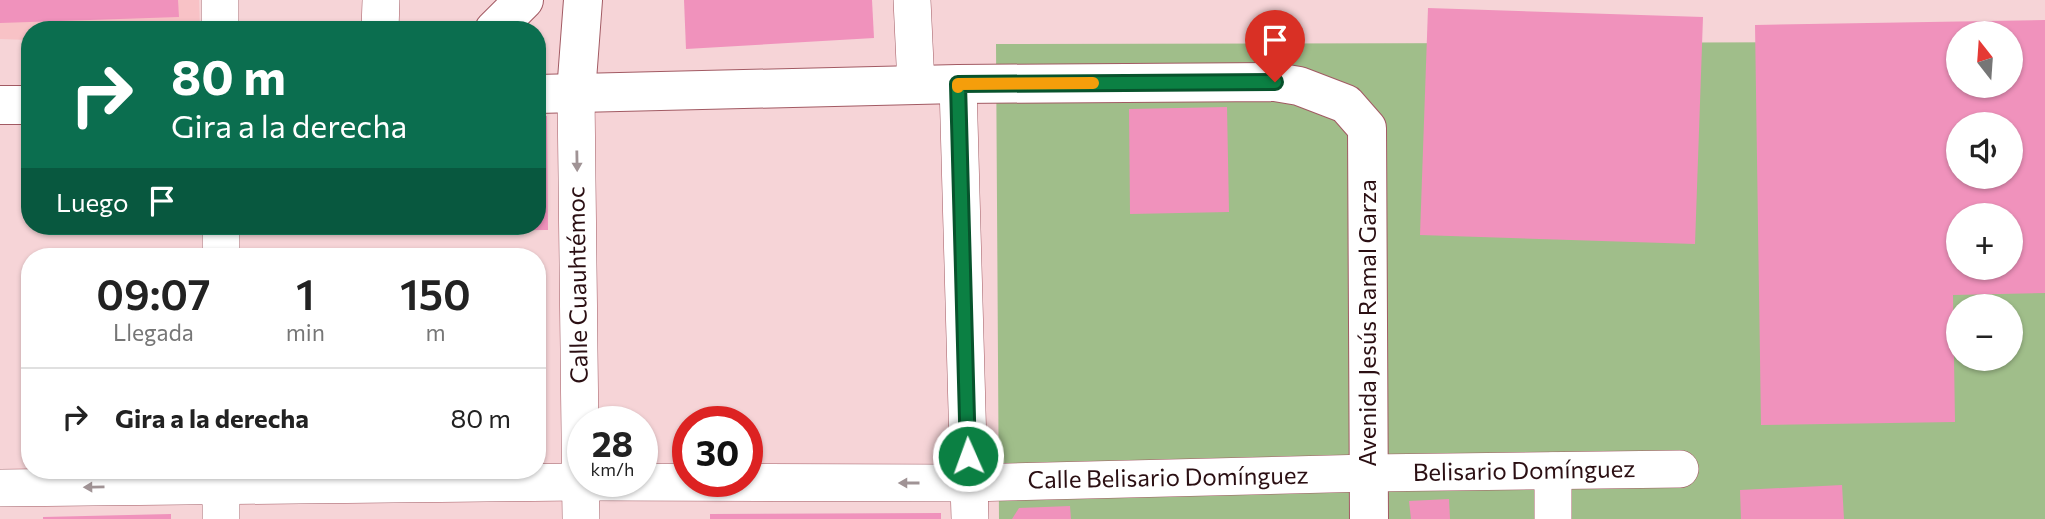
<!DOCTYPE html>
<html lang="es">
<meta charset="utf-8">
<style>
body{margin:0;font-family:Commissioner,sans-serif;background:#f6f6f6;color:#222;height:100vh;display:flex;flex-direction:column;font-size:26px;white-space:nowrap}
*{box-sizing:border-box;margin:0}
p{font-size:23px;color:#767676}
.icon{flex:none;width:38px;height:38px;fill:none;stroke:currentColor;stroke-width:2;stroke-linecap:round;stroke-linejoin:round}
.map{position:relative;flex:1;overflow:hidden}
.drawer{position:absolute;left:21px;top:248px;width:525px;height:231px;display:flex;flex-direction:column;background:#fff;border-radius:28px;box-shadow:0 2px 5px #0004}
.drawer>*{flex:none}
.guide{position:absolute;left:21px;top:21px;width:525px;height:214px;border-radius:28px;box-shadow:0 2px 5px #0004;background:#0b6e4f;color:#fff;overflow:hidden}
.needle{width:46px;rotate:343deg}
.fabs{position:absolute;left:1946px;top:21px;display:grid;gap:14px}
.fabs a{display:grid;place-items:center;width:77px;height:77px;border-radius:50%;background:#fff;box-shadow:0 2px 5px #0004;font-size:35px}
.speed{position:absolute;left:567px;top:406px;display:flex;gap:14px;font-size:35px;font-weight:700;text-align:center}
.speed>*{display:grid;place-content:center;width:91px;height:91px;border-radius:50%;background:#fff;box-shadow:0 2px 5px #0004;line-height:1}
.speed small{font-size:18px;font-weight:400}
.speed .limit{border:10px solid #d22;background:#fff;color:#111}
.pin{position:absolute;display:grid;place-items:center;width:60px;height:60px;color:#fff;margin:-72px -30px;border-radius:50% 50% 50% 0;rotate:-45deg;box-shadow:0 0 7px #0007}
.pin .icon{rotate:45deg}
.me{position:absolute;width:77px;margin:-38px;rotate:358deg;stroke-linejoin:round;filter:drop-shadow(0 0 5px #0008)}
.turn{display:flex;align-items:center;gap:24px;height:147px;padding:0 35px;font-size:32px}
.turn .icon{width:91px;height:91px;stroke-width:2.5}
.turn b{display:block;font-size:49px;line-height:60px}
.then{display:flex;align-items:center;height:66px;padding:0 35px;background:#0003;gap:14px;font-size:26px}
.eta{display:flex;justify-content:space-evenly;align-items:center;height:119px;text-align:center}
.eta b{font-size:42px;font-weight:600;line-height:49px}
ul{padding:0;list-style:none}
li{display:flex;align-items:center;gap:21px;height:98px;padding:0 35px;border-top:2px solid #e0e0e0}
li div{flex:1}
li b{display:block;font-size:26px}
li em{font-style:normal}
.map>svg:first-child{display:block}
.built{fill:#f8c2c6}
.green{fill:#a0be8a;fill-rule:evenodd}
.building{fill:#f092bc;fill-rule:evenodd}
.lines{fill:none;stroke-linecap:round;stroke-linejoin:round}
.minor-casing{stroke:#a25a63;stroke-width:38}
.major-casing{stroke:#a25a63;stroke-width:40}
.minor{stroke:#fff;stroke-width:37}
.major{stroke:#fff;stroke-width:38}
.oneway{fill:#a09395}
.route-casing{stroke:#07532c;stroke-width:18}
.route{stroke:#0b8043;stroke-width:12}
.slow{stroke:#f59e0b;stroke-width:12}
.labels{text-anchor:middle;stroke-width:5;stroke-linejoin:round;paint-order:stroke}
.street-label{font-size:24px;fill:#2b0f13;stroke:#fff}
</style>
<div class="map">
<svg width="2045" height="519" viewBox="0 0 2045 519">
<rect width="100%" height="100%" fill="#f6d4d7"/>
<polygon class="built" points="0,0 199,0 200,30 30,30 30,40 0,39"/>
<path class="green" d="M1958,42V86H2011V42H2045V519H999L996,44ZM1958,124H2011V177H1958ZM1958,215H2011V268H1958ZM1958,306H2011V359H1958Z"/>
<g class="building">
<polygon points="0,0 178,0 179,17 0,23"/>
<polygon points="684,0 872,0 874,38 686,49"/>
<polygon points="1428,8 1703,17 1695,244 1420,235"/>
<path d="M2045,20V293L1953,295L1955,422L1761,425L1755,25ZM1958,33H2011V86H1958ZM1958,124H2011V177H1958ZM1958,215H2011V268H1958Z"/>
<polygon points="1227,107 1229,212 1130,214 1129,109"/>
<polygon points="537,116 547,116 548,230 411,231 411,226 537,226"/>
<polygon points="1842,485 1844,519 1741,519 1740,490"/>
<polygon points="1449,499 1450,519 1411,519 1409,501"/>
<polygon points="1070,506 1071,519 1012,519 1019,508"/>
<polygon points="941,513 941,519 710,519 710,514"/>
<polygon points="171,514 171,519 43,519 43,517"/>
</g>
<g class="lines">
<defs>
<g id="minor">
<polyline points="220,0 220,30"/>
<polyline points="912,0 916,85"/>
<polyline points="380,30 381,0"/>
<polyline points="958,84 970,519"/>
<polyline points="576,93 581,519"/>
<polyline points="221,257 221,226"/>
<polyline points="221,471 221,519"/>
<polyline points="1553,471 1553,519"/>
<polyline points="0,488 581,482 969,483 1369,473 1680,469"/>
</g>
<g id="major">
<polyline points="494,30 524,0"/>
<polyline points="576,93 583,0"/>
<polyline points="537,94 958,84 1275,82 1299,86 1346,104 1367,128 1369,519"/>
<polyline points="0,105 30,105"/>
</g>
</defs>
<use href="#minor" class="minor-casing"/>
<use href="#major" class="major-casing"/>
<use href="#minor" class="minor"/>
<use href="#major" class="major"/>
</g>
<defs><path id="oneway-solid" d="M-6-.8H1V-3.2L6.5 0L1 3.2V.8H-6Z" transform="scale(1.75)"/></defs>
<g class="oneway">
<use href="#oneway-solid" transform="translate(577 161) rotate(89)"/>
<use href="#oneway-solid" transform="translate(909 483) rotate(-180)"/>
<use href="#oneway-solid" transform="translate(94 487) rotate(179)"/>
</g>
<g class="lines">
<defs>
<polyline id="route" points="968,456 958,84 1275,82"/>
</defs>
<use href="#route" class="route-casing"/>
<use href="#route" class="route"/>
<polyline class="slow" points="958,87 958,84 1093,83"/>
</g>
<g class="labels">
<g class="street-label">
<text transform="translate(578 285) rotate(-91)" y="8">Calle Cuauhtémoc</text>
<text transform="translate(1368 323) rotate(-90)" y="8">Avenida Jesús Ramal Garza</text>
<text transform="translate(1524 471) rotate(-1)" y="8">Belisario Domínguez</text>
<text transform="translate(1168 478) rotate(-1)" y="8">Calle Belisario Domínguez</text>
</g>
</g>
</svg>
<div class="fabs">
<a><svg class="needle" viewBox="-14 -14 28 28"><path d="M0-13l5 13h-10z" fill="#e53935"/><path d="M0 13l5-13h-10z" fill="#767676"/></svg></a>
<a><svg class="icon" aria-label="sound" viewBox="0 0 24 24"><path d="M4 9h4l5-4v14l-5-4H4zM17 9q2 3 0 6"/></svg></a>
<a>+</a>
<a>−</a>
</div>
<div class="speed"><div>28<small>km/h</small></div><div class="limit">30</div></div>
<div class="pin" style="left:1275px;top:82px;background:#d93025"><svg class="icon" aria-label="arrive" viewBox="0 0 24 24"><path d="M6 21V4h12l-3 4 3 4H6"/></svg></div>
<svg class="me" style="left:968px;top:456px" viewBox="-20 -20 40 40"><circle r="17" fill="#0b8043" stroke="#fff" stroke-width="3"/><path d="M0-11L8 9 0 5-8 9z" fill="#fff"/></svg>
<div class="guide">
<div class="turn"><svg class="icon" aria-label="right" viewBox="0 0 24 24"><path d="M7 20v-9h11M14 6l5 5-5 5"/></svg><div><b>80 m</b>Gira a la derecha</div></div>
<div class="then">Luego<svg class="icon" aria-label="arrive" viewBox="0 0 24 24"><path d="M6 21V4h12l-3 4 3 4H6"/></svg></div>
</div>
<section class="drawer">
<div class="eta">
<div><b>09:07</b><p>Llegada</p></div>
<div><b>1</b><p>min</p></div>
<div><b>150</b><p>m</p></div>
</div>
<ul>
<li><svg class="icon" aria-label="right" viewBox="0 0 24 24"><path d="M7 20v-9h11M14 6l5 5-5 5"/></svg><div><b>Gira a la derecha</b></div><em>80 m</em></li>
</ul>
</section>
</div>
